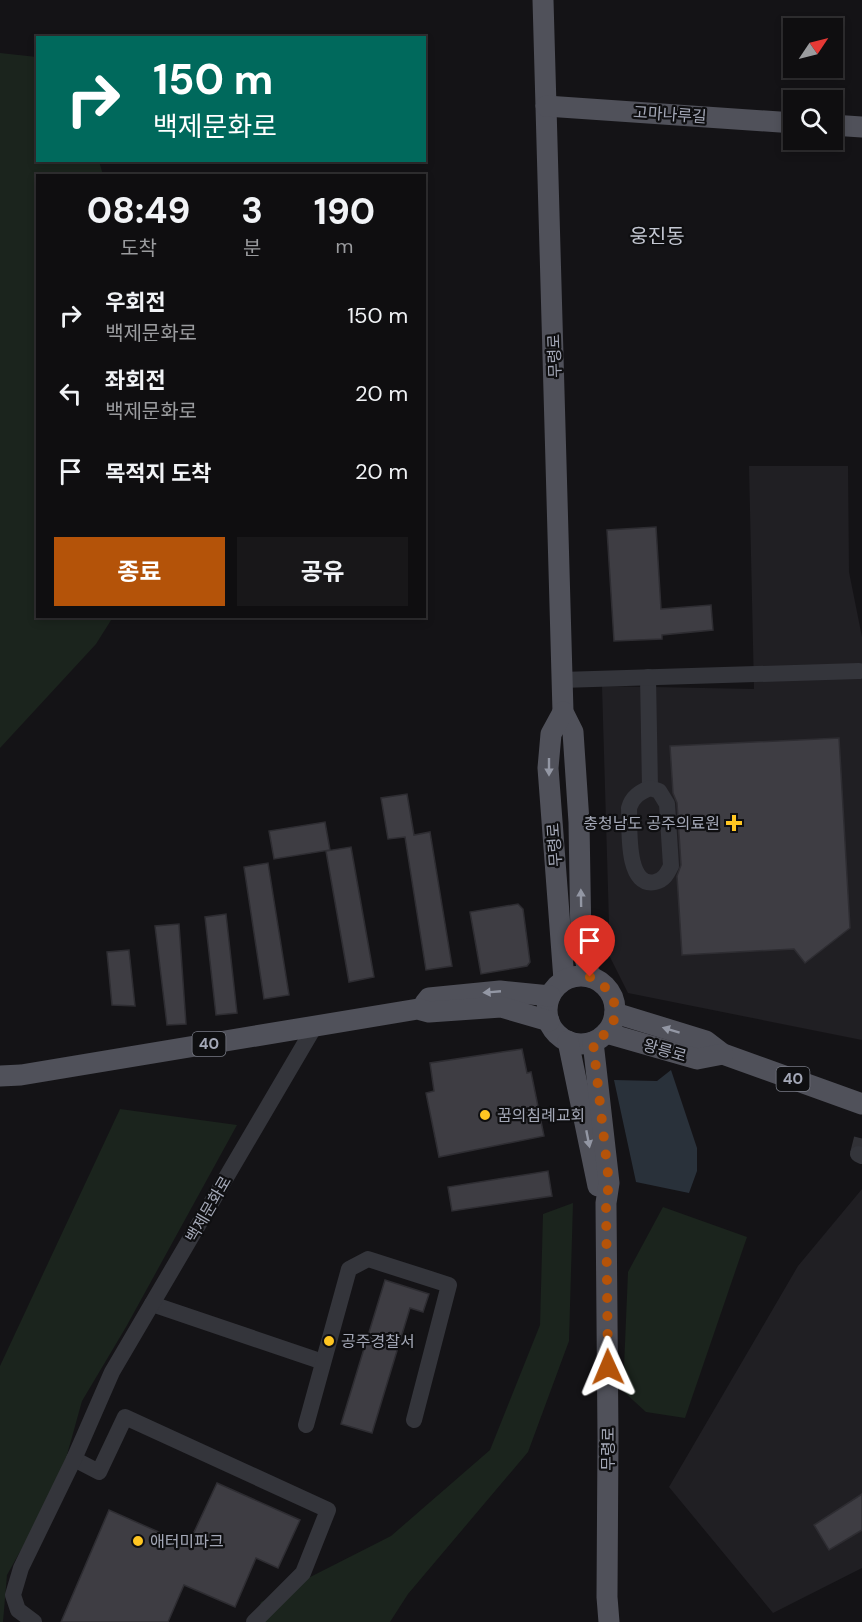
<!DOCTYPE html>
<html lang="ko">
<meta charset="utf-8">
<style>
body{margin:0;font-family:"DM Sans","Noto Sans KR",sans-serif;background:#181719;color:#f1f3f6;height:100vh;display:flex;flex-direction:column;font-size:22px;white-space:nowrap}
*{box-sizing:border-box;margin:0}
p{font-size:20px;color:#9b9c9f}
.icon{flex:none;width:33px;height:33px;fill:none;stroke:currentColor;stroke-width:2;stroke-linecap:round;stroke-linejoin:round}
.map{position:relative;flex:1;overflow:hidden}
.side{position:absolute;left:36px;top:174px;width:390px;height:444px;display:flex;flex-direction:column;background:#0f0e10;border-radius:0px;box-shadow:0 3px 9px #0003,0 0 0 2px #2f2e30}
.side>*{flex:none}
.top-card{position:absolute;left:36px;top:36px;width:390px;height:126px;border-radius:0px;box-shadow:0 3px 9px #0003,0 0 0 2px #2f2e30;background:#00695c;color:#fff;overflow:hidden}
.needle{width:39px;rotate:55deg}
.tools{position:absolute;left:783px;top:18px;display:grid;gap:12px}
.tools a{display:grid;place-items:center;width:60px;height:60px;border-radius:0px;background:#0f0e10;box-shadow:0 3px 9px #0003,0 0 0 2px #2f2e30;font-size:30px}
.pin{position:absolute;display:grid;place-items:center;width:51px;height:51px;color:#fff;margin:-62px -26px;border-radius:50% 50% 50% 0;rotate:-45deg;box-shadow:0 0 6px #0007}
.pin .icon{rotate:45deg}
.me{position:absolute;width:66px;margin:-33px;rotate:359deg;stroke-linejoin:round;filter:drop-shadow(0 0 4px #0008)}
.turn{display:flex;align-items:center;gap:21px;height:126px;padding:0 18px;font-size:27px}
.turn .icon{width:78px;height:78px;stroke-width:2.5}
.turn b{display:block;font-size:42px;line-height:51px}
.eta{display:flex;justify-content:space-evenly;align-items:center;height:102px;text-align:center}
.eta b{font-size:36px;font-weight:700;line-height:42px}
.button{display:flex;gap:12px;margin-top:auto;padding:12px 18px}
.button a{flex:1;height:69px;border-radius:0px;background:#b45309;color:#fff;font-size:24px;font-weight:700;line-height:69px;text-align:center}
.button a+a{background:#181719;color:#f1f3f6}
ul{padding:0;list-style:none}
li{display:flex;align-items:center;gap:18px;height:78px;padding:0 18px}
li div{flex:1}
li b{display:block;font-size:22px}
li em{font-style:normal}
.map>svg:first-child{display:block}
.built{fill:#201f23}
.green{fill:#1b241d}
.water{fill:#29313a}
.building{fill:#3e3d43;stroke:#2e2d32;stroke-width:1.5}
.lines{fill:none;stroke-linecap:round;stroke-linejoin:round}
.minor-tunnel{stroke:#313136;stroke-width:16;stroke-dasharray:16 8;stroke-linecap:butt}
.minor{stroke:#34353b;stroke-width:16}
.major{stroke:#50515a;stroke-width:21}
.oneway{fill:#9397a4}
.route{stroke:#b45309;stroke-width:10;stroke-dasharray:0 18}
.poi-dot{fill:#ffc622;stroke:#0f0f11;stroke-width:2}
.labels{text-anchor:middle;stroke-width:4.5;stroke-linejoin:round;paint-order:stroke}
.shield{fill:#0f0f11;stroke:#777a85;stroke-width:1.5}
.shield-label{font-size:15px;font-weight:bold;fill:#a4a8b7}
.street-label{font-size:16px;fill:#a4a8b7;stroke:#0f0f11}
.poi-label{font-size:16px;fill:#a4a8b7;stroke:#0f0f11;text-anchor:start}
.quarter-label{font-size:20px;fill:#c5c8d3;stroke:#0f0f11}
</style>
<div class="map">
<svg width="862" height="1622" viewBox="0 0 862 1622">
<rect width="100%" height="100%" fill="#141316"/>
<g class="built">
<polygon points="749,466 848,466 849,572 862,637 862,1040 628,993 610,957 602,686 754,689"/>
<polygon points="862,1189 862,1568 773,1613 669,1487 798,1266"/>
</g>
<g class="green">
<polygon points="0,53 37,57 38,160 99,161 103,175 38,176 38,616 113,617 96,644 0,748"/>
<polygon points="120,1109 237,1125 126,1327 82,1401 60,1480 7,1575 3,1622 0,1622 0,1366"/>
<polygon points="573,1203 569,1341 528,1452 408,1594 390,1622 253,1622 261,1602 391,1536 490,1450 540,1325 543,1214"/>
<polygon points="663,1207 747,1237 685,1418 646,1412 623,1391 628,1272"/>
</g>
<polygon class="water" points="671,1070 697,1148 697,1171 689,1193 636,1182 614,1080 657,1081"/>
<g class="building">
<polygon points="656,527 661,609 711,605 713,630 662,635 662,639 614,641 607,530"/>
<polygon points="839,738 850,928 805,963 794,949 682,955 677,876 681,865 677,803 673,793 670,746"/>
<polygon points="407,794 414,835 430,832 452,966 426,970 405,837 388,839 381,798"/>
<polygon points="325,822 330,850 274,859 269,831"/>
<polygon points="351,847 374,977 349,982 326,851"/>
<polygon points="268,863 289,995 264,999 244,867"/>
<polygon points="518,904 523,909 530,962 527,966 481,974 470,912"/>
<polygon points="226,914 237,1013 216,1015 205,917"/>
<polygon points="179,924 186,1024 167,1025 155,926"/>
<polygon points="129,950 135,1006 112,1005 107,952"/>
<polygon points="522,1049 527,1073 531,1072 544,1136 439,1157 426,1093 434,1091 430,1063"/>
<polygon points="548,1171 552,1196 452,1211 448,1187"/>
<polygon points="385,1280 429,1294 423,1312 410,1308 372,1433 341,1424"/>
<polygon points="217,1483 300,1520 278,1568 256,1558 235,1607 184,1585 168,1622 61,1622 109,1510 188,1545"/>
<polygon points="862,1494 862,1530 829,1550 814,1525"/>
</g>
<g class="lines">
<polyline class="minor-tunnel" points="858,1154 862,1138"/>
<g class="minor">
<polyline points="648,677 650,788"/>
<polyline points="561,680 859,671"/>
<path d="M650,788L659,791L667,804L671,866C667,874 664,880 655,882C625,888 630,826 629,808C632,797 640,792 650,788Z"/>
<polyline points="858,1154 862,1156"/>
<polyline points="152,1304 323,1362"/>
<polyline points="306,1425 349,1269 368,1259 449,1285 414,1420"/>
<polyline points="74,1459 99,1472 125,1417 328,1510 303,1573 254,1622"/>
<polyline points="34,1622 18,1610 13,1595 21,1568 74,1459 112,1372 315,1026"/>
</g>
<g class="major">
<polyline points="543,0 563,712 573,732 579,822 581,943 590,977"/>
<polyline points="546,106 794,123"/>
<polyline points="832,125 862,127"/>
<polyline points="563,712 551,734 548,768 564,980"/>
<circle cx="581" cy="1010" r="34"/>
<polyline points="425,1003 429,998 500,991 550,996"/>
<polyline points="615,1013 706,1041 723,1054 862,1104"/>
<polyline points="606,1033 697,1059 723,1054"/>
<polyline points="568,1041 598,1186"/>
<polyline points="593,1042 609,1183 606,1203 608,1437 607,1597 609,1622"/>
<polyline points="0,1076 21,1075 418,1009 429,1012 501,1007 549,1021"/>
</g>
</g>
<defs><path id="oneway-solid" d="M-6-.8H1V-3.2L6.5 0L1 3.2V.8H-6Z" transform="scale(1.5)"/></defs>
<g class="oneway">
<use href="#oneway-solid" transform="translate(549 767) rotate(90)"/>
<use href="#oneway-solid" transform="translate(581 898) rotate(-91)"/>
<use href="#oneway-solid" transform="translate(492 992) rotate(175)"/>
<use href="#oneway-solid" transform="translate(671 1030) rotate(-163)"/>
<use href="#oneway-solid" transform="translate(588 1139) rotate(79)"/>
</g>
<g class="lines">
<path class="route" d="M590,977C621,991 625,1026 593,1042L609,1183L606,1203L608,1367"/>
</g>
<g class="poi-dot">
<path d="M731 814h6v6h6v6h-6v6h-6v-6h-6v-6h6z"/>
<circle cx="485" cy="1115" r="6"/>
<circle cx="329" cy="1341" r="6"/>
<circle cx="138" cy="1541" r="6"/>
</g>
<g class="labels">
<g class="shield">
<rect x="192.5" y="1032" width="33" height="24" rx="4.5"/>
<rect x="776.5" y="1067" width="33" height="24" rx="4.5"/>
</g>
<g class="shield-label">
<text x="209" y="1049">40</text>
<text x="793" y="1084">40</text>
</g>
<g class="street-label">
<text transform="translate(670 114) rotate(4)" y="6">고마나루길</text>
<text transform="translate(554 356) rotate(-92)" y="6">무령로</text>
<text transform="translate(554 845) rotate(-94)" y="6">무령로</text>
<text transform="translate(665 1050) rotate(16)" y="6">왕릉로</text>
<text transform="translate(208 1209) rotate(-60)" y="6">백제문화로</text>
<text transform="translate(608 1449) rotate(-90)" y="6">무령로</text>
</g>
<g class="poi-label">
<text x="720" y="829" text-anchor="end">충청남도 공주의료원</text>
<text x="497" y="1121">꿈의침례교회</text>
<text x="341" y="1347">공주경찰서</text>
<text x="150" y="1547">애터미파크</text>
</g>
<g class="quarter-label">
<text x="657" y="243">웅진동</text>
</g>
</g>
</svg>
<div class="tools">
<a><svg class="needle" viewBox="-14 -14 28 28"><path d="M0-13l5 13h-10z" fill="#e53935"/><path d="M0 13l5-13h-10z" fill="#9b9c9f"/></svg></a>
<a><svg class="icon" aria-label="search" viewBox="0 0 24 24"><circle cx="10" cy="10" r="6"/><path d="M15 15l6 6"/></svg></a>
</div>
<div class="pin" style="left:590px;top:977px;background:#d93025"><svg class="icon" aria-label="arrive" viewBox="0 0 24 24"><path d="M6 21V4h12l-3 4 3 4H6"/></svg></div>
<svg class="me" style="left:608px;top:1367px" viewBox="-20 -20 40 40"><path d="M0-17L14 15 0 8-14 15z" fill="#b45309" stroke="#fff" stroke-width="4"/></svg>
<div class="top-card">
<div class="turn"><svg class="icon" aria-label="right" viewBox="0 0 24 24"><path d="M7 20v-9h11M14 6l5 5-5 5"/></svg><div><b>150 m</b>백제문화로</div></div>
</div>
<section class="side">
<div class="eta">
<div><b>08:49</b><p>도착</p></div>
<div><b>3</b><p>분</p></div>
<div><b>190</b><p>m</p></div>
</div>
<ul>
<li><svg class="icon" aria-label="right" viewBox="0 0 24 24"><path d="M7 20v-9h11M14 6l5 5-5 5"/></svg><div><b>우회전</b><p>백제문화로</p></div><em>150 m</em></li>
<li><svg class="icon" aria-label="left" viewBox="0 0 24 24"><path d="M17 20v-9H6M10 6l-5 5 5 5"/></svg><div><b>좌회전</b><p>백제문화로</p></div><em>20 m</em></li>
<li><svg class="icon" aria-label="arrive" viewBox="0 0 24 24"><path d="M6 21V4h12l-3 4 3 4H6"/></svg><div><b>목적지 도착</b></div><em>20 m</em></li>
</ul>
<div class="button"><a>종료</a><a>공유</a></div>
</section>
</div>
